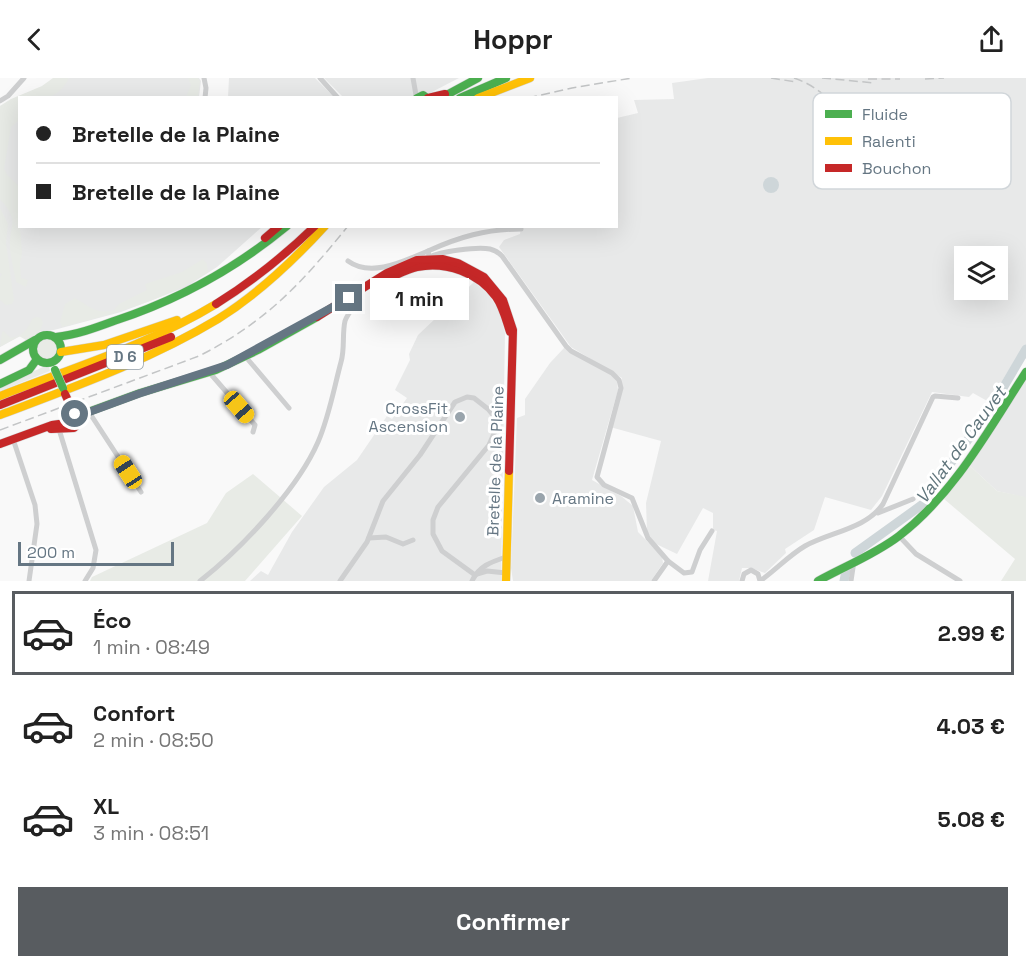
<!DOCTYPE html>
<html lang="fr">
<head>
<meta charset="utf-8">
<style>
  :root { --surface:#fff; --page:#f6f6f6; --text:#222; --muted:#767676; --line:#e0e0e0; --accent:#585c60 }
  body { margin:0; font-family:"Space Grotesk",sans-serif; background:var(--page); color:var(--text); height:100vh; display:flex; flex-direction:column; font-size:22px; white-space:nowrap }
  * { box-sizing:border-box; margin:0 }
  p { font-size:20px; color:var(--muted) }
  .icon { flex:none; width:33px; height:33px; fill:none; stroke:currentColor; stroke-width:2; stroke-linecap:round; stroke-linejoin:round }
  .map { position:relative; height:503px; overflow:hidden }
  .panel { display:flex; flex-direction:column; background:var(--surface); flex:1 }
  .panel>* { flex:none }
  .hud { position:absolute; left:18px; top:18px; width:600px; height:132px; border-radius:0px; box-shadow:0 6px 24px #0002; display:grid; align-content:center; height:132px; padding:0 18px; background:var(--surface) }
  .buttons { position:absolute; left:954px; top:168px; display:grid; gap:12px }
  .buttons a { display:grid; place-items:center; width:54px; height:54px; border-radius:0px; background:var(--surface); box-shadow:0 6px 24px #0002; font-size:30px }
  .scale { position:absolute; left:18px; bottom:15px; width:156px; box-sizing:border-box; padding-left:6px; border:3px solid #657683; border-top:0; font-size:16px; line-height:21px; white-space:nowrap; color:#657683; -webkit-text-stroke:4px #fff; paint-order:stroke }
  .end { position:absolute; width:27px; height:27px; margin:-14px; border:8px solid #657683; background:#fff; box-shadow:0 0 0 3px #fff }
  .from { border-radius:50% }
  .bubble { position:absolute; height:42px; border-radius:0px; background:var(--surface); box-shadow:0 6px 24px #0002; font-size:20px; font-weight:700; line-height:42px; text-align:center }
  .car { position:absolute; width:18px; height:36px; margin:-18px -9px; border-radius:8px; box-shadow:0 0 4px 2px #0007; background:linear-gradient(#f5c518 24%,#345 0 40%,#f5c518 0 76%,#345 0 86%,#f5c518 0) }
  .hud b { display:flex; align-items:center; gap:21px; height:57px; font-size:22px }
  .hud b+b { border-top:2px solid var(--line) }
  .hud i { width:15px; height:15px; background:var(--text) }
  ul { padding:10px 0 0; list-style:none }
  li { display:flex; align-items:center; gap:18px; height:84px; margin:0 12px 9px; padding:0 6px; border:3px solid transparent; border-radius:0px }
  li div { flex:1 }
  li b { display:block; font-size:22px }
  li em { font-style:normal; font-weight:700 }
  li.active { border-color:var(--accent) }
  li>.icon { width:54px; height:54px; stroke-width:1.5 }
  .action { display:flex; gap:12px; margin-top:auto; padding:12px 18px }
  .action a { flex:1; height:69px; border-radius:0px; background:var(--accent); color:#fff; font-size:24px; font-weight:700; line-height:69px; text-align:center }
  header { display:flex; justify-content:space-between; align-items:center; height:78px; padding:0 18px; background:var(--surface); font-size:27px; font-weight:700 }
  .map>svg:first-child { display:block }
  .built { fill:#e8e9e9; fill-rule:evenodd }
  .green { fill:#e8ebe6 }
  .water { fill:#ced6d9 }
  .lines { fill:none; stroke-linecap:round; stroke-linejoin:round }
  .river { stroke:#ced6d9; stroke-width:9 }
  .fast-casing { stroke:#d5d6d7; stroke-width:9 }
  .slow-casing { stroke:#d5d6d7; stroke-width:9 }
  .jam-casing { stroke:#d5d6d7; stroke-width:9 }
  .street { stroke:#cecfd0; stroke-width:5 }
  .fast { stroke:#4caf50; stroke-width:8 }
  .slow { stroke:#ffc107; stroke-width:8 }
  .jam { stroke:#c62828; stroke-width:8 }
  .rail { stroke:#c3c5c6; stroke-width:1.5; stroke-dasharray:9 4.5; stroke-linecap:butt }
  .fast-bridge-casing { stroke:#d5d6d7; stroke-width:9; stroke-linecap:butt }
  .jam-bridge-casing { stroke:#d5d6d7; stroke-width:9; stroke-linecap:butt }
  .fast-bridge { stroke:#4caf50; stroke-width:8 }
  .jam-bridge { stroke:#c62828; stroke-width:8 }
  .route { stroke:#657683; stroke-width:8 }
  .poi-dot { fill:#99a4ac; stroke:#fff; stroke-width:2 }
  .labels { text-anchor:middle; stroke-width:6; stroke-linejoin:round; paint-order:stroke }
  .shield { fill:#fff; stroke:#939fa8; stroke-width:1.5 }
  .shield-label { font-size:15px; font-weight:bold; fill:#657683 }
  .poi-label { font-size:16px; fill:#657683; stroke:#fff; text-anchor:end }
  .street-label { font-size:16px; fill:#657683; stroke:#fff }
  .water-label { font-size:18px; font-style:italic; fill:#60757c; stroke:#fff }
  .key { fill:#fff; stroke:#d1d6da; stroke-width:1.5 }
  .key-label { font-size:16px; fill:#657683 }
</style>
</head>
<body>
<header><svg class="icon" aria-label="back" viewBox="0 0 24 24"><path d="M15 5l-7 7 7 7"/></svg>Hoppr<svg class="icon" aria-label="share" viewBox="0 0 24 24"><path d="M12 15V3M7 8l5-5 5 5M5 13v7h14v-7"/></svg></header>
<div class="map">
<svg width="1026" height="503" viewBox="0 0 1026 503">
  <rect width="100%" height="100%" fill="#f9f9f9"/>
  <g class="built">
    <polygon points="69,0 199,0 201,3 199,19 25,20"/>
    <polygon points="229,0 315,0 334,19 228,19"/>
    <polygon points="324,0 459,0 430,15 426,17 420,15 411,20 343,19"/>
    <path d="M708 0H1026V281L1018 277 989 324 973 315 969 319 932 314 882 418 871 432 825 419 814 452 785 471 786 475 765 495 751 490H742L739 503H708L717 453 713 452V435L703 430 677 476 654 465 647 453 646 425 661 363 610 349 622 300 571 269 499 169 504 162 520 156 521 149 616 148 617 40 638 35 634 22 674 21 672 5ZM964 178H998V212H964Z"/>
    <polygon points="19,22 20,148 262,149 217,189 186,209 121,234 54,252 28,254 0,269 0,28"/>
    <polygon points="474,204 489,217 499,233 505,255 501,503 250,503 261,493 268,497 292,454 324,409 357,382 387,338 392,341 407,320 395,312 410,282 409,276 418,257"/>
    <polygon points="565,269 612,297 617,303 618,312 592,402 621,418 633,428 638,454 662,478 663,485 651,503 513,503 511,490 517,340 525,337 525,321 550,285"/>
    <polygon points="1026,302 1026,419 1023,419 997,413 968,386"/>
  </g>
  <g class="green">
    <path d="M53 0H69C57 23 43 20 20 20L19 42 11 49 4 91 8 98 19 108 20 148 22 175 20 186 21 200 28 202 26 209 16 204C14 193 11 181 10 170 9 144 21 145 0 121V28L11 21 42 8Z"/>
    <polygon points="188,0 198,0 200,3 198,19 186,19 191,7"/>
    <polygon points="0,130 8,146 6,165 14,222 12,226 6,227 0,222 0,199 2,196 0,195"/>
    <path d="M203 181 207 186 208 194C164 223 113 236 62 249L60 244 65 226 75 220C89 228 96 237 114 232L119 226 147 212 145 206 182 194Z"/>
    <path d="M36 239 41 240 43 245 39 255 26 262 19 258 0 269 2 254 4 253 10 260C22 259 28 251 32 241Z"/>
    <circle cx="47" cy="271" r="11"/>
    <polygon points="43,289 49,289 50,293 0,313 0,309"/>
    <polygon points="968,386 997,413 1026,419 1026,503 1001,503 1015,481 944,421"/>
    <polygon points="253,396 302,438 245,503 90,503 92,499 207,445 226,415"/>
  </g>
  <circle class="water" cx="771" cy="107" r="8"/>
  <g class="lines">
    <g class="river">
      <polyline points="855,475 923,426 933,409 990,332 1026,271"/>
      <polyline points="844,503 846,493"/>
    </g>
    <defs>
      <g id="fast">
        <polyline points="417,20 423,17 427,20"/>
        <polyline points="441,20 478,0"/>
        <polyline points="460,20 506,0"/>
        <circle cx="47" cy="271" r="14"/>
        <path d="M56 259C76 257 95 250 114 243 178 222 235 191 287 148"/>
        <polyline points="0,282 35,262"/>
        <polyline points="0,306 29,292 37,281"/>
        <polyline points="80,337 140,315 216,292 258,272 317,239"/>
        <path d="M818 503C845 488 874 477 899 458 954 416 989 351 1026 294"/>
      </g>
      <g id="slow">
        <polyline points="478,20 530,0"/>
        <polyline points="61,274 104,267 177,242"/>
        <path d="M0 318C72 290 150 266 216 226"/>
        <path d="M0 337C74 309 150 282 218 241 258 216 293 183 325 148"/>
        <polyline points="506,503 509,393"/>
      </g>
      <g id="jam">
        <polyline points="428,20 445,16"/>
        <polyline points="265,160 279,148"/>
        <path d="M387 201C397 197 407 191 417 189 446 183 479 195 496 219 503 229 506 242 510 254"/>
        <path d="M216 226C253 203 284 178 315 148"/>
        <polyline points="317,239 387,195 417,182 443,181 458,185 484,199 503,222 513,252 509,393"/>
        <polyline points="0,327 171,259"/>
        <polyline points="51,351 74,350 79,345 80,337"/>
        <polyline points="0,366 52,347 66,345 75,336"/>
      </g>
    </defs>
    <use href="#fast" class="fast-casing"/>
    <use href="#slow" class="slow-casing"/>
    <use href="#jam" class="jam-casing"/>
    <g class="street">
      <polyline points="204,0 206,10 205,20"/>
      <polyline points="320,0 338,20"/>
      <polyline points="413,0 416,17"/>
      <polyline points="0,23 8,18 24,0"/>
      <path d="M429 178 428 173C459 159 486 151 521 151"/>
      <path d="M429 179C440 174 477 168 490 171 494 172 499 175 502 178L566 268 571 273 612 295 619 302 621 310 597 399 604 407 632 420 648 460 668 483 684 495 692 494 700 472 712 453"/>
      <path d="M348 183C371 200 404 183 428 173"/>
      <polyline points="245,278 289,330"/>
      <polyline points="209,294 255,347 253,354"/>
      <polyline points="89,334 141,414"/>
      <polyline points="58,348 96,472 93,490 85,503"/>
      <polyline points="13,361 35,427 37,446 29,503"/>
      <polyline points="878,435 913,421"/>
      <polyline points="899,458 916,476 960,503"/>
      <polyline points="369,460 386,459 403,466 413,462"/>
      <polyline points="477,496 487,493 506,495"/>
      <path d="M200 503C241 471 297 412 318 364 329 339 334 310 341 284 345 271 342 256 345 243 349 231 361 225 363 212"/>
      <polyline points="340,503 367,464 383,423 420,377 455,324 467,319 474,320 488,331 493,337 496,351 489,367 438,429 433,442 433,456 442,473 475,497"/>
      <path d="M472 503C479 488 491 484 506 479"/>
      <polyline points="654,503 668,483"/>
      <path d="M742 503 744 496 751 492 758 496 760 503C776 492 788 478 805 468 830 454 866 451 883 426L933 319 935 318 958 320"/>
      <polyline points="851,503 854,483"/>
    </g>
    <use href="#fast" class="fast"/>
    <use href="#slow" class="slow"/>
    <use href="#jam" class="jam"/>
    <g class="rail">
      <polyline points="771,0 796,4"/>
      <path d="M794 0C839 15 860 63 884 100"/>
      <polyline points="822,0 875,5"/>
      <polyline points="868,1 900,1"/>
      <polyline points="925,1 944,0"/>
      <polyline points="528,20 572,10 632,0"/>
      <path d="M0 352 199 278C266 244 301 206 348 148"/>
    </g>
    <defs>
      <polyline id="fast-bridge" points="55,292 63,310"/>
      <polyline id="jam-bridge" points="65,316 73,333"/>
    </defs>
    <use href="#fast-bridge" class="fast-bridge-casing"/>
    <use href="#jam-bridge" class="jam-bridge-casing"/>
    <use href="#fast-bridge" class="fast-bridge"/>
    <use href="#jam-bridge" class="jam-bridge"/>
  </g>
  <g class="lines">
    <polyline class="route" points="75,336 81,337 138,316 227,287 349,220"/>
  </g>
  <g class="poi-dot">
    <circle cx="460" cy="339" r="6"/>
    <circle cx="540" cy="420" r="6"/>
  </g>
  <g class="labels">
    <rect class="shield" x="107" y="267" width="36" height="24" rx="4.5"/>
    <g class="shield-label">
      <text x="125" y="284">D 6</text>
    </g>
    <g class="poi-label">
      <text x="448" y="336">CrossFit<tspan x="448" dy="18">Ascension</tspan></text>
      <text x="552" y="426" text-anchor="start">Aramine</text>
    </g>
    <g class="street-label">
      <text transform="translate(495 383) rotate(-88)" y="6">Bretelle de la Plaine</text>
    </g>
    <g class="water-label">
      <text transform="translate(961 367) rotate(-54)" y="6">Vallat de Cauvet</text>
    </g>
  </g>
  <rect x="813" y="15" width="198" height="96" rx="9" class="key"/>
  <rect x="825" y="32" width="27" height="8" fill="#4caf50"/>
  <rect x="825" y="59" width="27" height="8" fill="#ffc107"/>
  <rect x="825" y="86" width="27" height="8" fill="#c62828"/>
  <g class="key-label">
    <text x="862" y="42">Fluide</text>
    <text x="862" y="69">Ralenti</text>
    <text x="862" y="96">Bouchon</text>
  </g>
</svg>
<div class="buttons">
<a><svg class="icon" aria-label="layers" viewBox="0 0 24 24"><path d="M12 4l9 5-9 5-9-5zM3 14l9 5 9-5"/></svg></a>
</div>
<div class="scale">200 m</div>
<i class="end from" style="left:75px;top:336px"></i>
<i class="end" style="left:349px;top:220px"></i>
<div class="bubble" style="left:370px;top:200px;width:99px">1 min</div>
<i class="car" style="left:239px;top:329px;rotate:139deg"></i>
<i class="car" style="left:128px;top:394px;rotate:327deg"></i>
<div class="hud">
<b><i class="from"></i>Bretelle de la Plaine</b>
<b><i></i>Bretelle de la Plaine</b>
</div>
</div>
<section class="panel">
<ul>
<li class="active"><svg class="icon" aria-label="car" viewBox="0 0 24 24"><path d="M5 17H2v-5l4-1 3-4h7l3 4 3 1v5h-3M9 17h6M6 11h13"/><circle cx="7" cy="17" r="2"/><circle cx="17" cy="17" r="2"/></svg><div><b>Éco</b><p>1 min · 08:49</p></div><em>2.99 €</em></li>
<li><svg class="icon" aria-label="car" viewBox="0 0 24 24"><path d="M5 17H2v-5l4-1 3-4h7l3 4 3 1v5h-3M9 17h6M6 11h13"/><circle cx="7" cy="17" r="2"/><circle cx="17" cy="17" r="2"/></svg><div><b>Confort</b><p>2 min · 08:50</p></div><em>4.03 €</em></li>
<li><svg class="icon" aria-label="car" viewBox="0 0 24 24"><path d="M5 17H2v-5l4-1 3-4h7l3 4 3 1v5h-3M9 17h6M6 11h13"/><circle cx="7" cy="17" r="2"/><circle cx="17" cy="17" r="2"/></svg><div><b>XL</b><p>3 min · 08:51</p></div><em>5.08 €</em></li>
</ul>
<div class="action"><a>Confirmer</a></div>
</section>
</body>
</html>
